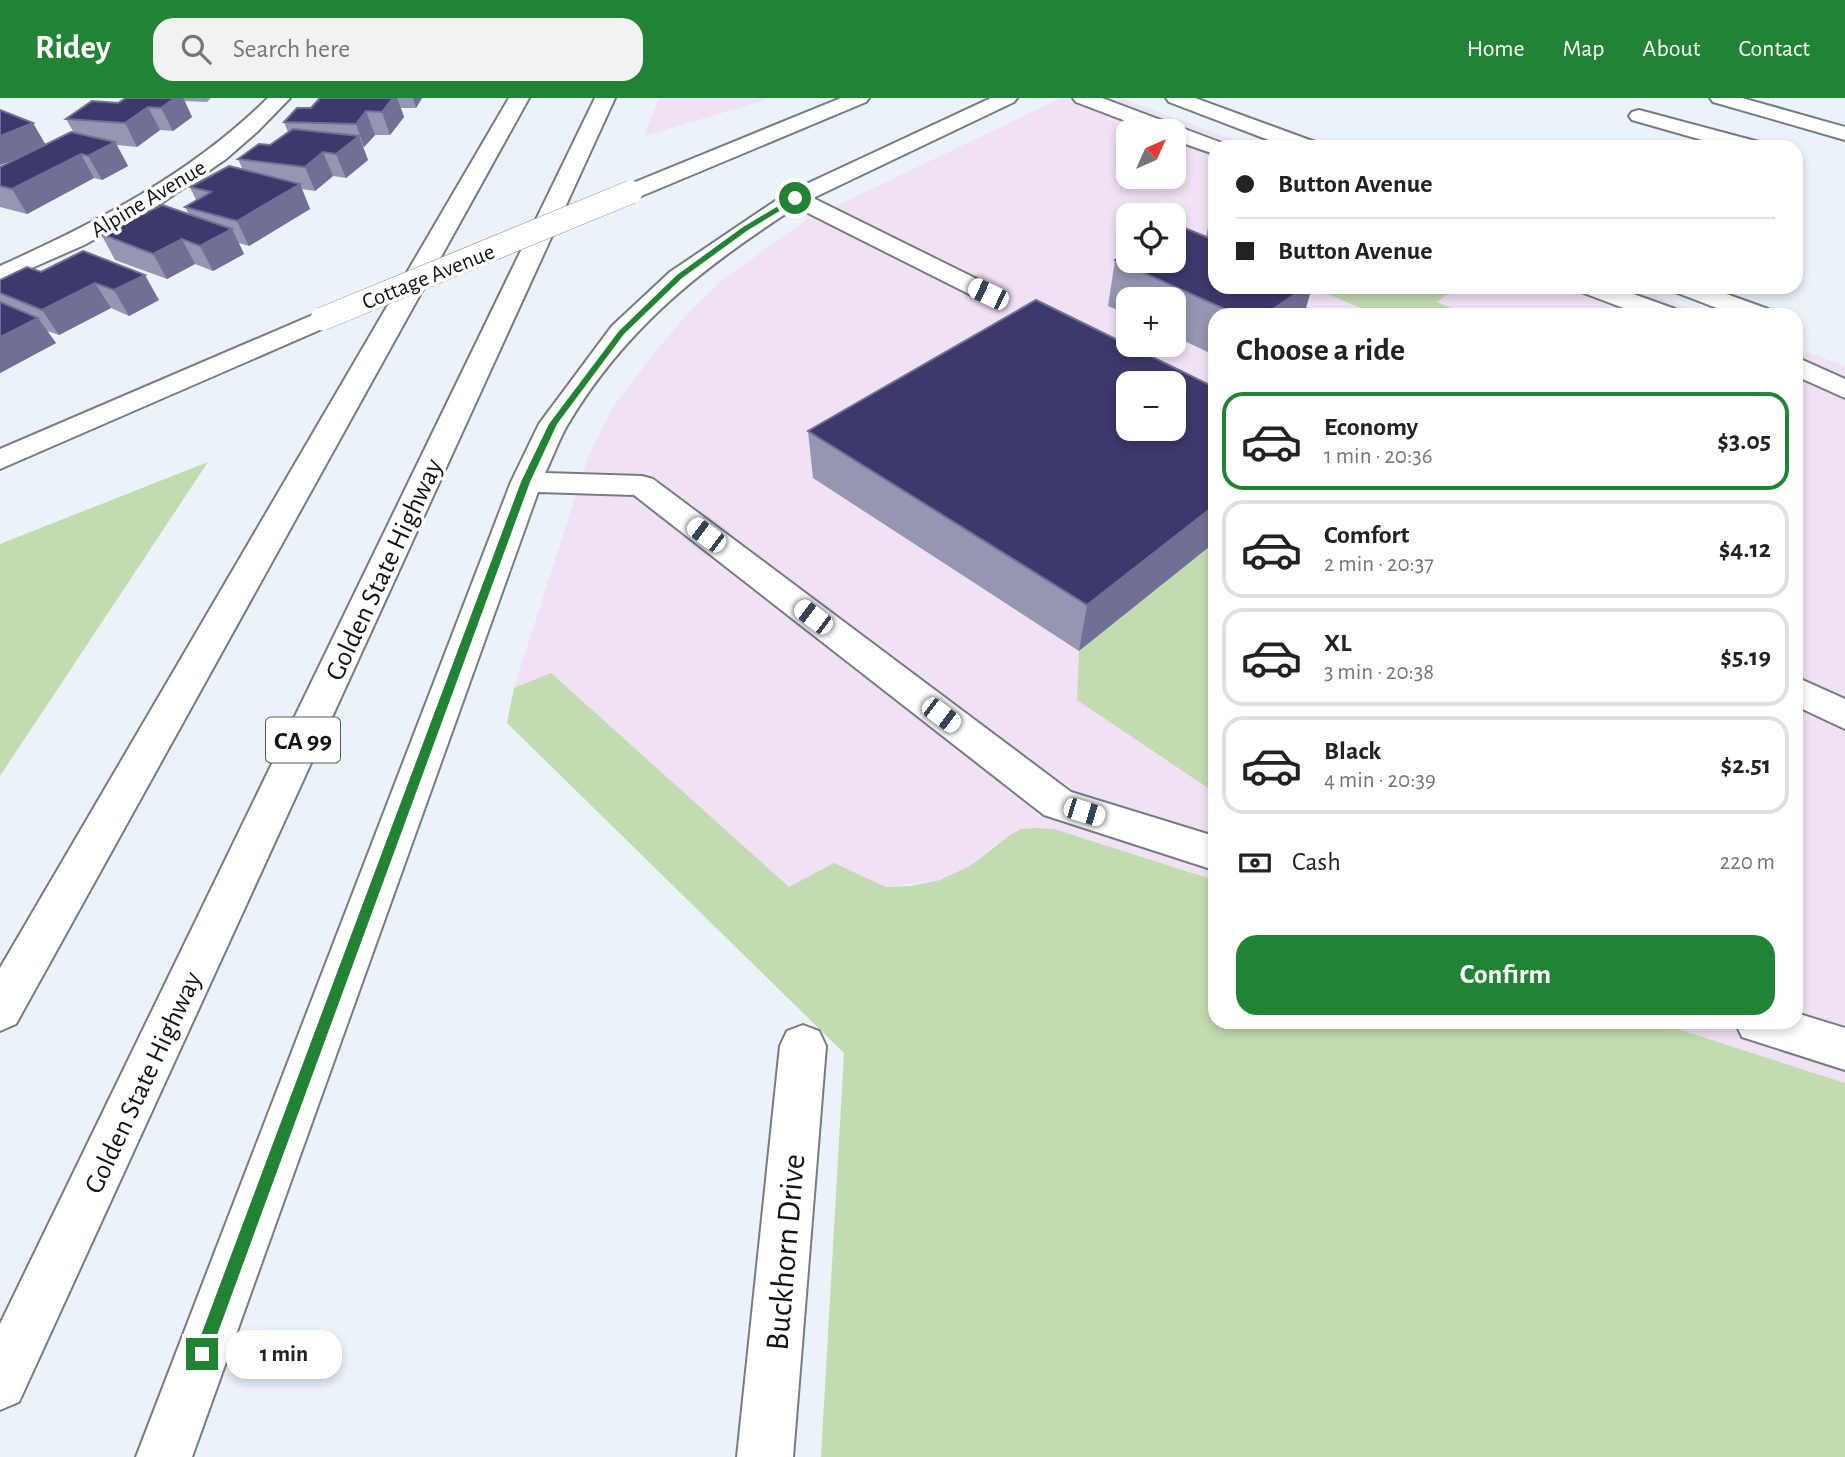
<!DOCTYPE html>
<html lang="en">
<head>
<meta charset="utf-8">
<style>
  :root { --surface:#fff; --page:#f2f2f2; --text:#222; --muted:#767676; --line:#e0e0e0; --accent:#238335 }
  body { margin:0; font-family:"Alegreya Sans",sans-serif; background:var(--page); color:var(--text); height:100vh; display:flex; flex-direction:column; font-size:26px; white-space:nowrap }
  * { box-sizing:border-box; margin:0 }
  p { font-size:23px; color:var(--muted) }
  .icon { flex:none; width:38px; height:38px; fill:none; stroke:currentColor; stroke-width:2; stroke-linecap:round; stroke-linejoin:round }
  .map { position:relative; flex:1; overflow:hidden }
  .drawer { position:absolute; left:1208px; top:210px; width:595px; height:721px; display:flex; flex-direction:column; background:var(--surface); border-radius:21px; box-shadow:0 4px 10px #0003 }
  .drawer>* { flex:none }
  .top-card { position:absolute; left:1208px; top:42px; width:595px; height:154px; border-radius:21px; box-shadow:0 4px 10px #0003; display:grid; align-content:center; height:154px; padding:0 28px; background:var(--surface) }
  .needle { width:46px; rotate:45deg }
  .tools { position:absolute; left:1116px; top:21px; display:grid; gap:14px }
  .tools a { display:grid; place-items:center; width:70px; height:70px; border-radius:14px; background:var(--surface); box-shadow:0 4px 10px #0003; font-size:35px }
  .end { position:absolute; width:32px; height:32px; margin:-16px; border:9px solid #238335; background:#fff; box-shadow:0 0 0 4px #fff }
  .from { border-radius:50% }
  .bubble { position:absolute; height:49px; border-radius:21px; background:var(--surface); box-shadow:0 4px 10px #0003; font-size:23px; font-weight:600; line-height:49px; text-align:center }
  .car { position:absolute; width:21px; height:42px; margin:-21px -10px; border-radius:9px; box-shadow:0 0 5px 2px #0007; background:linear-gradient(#fff 24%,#345 0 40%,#fff 0 76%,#345 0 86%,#fff 0) }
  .top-card b { display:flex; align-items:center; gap:24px; height:66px; font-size:26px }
  .top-card b+b { border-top:2px solid var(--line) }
  .top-card i { width:18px; height:18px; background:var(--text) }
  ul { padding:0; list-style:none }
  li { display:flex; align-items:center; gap:21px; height:98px; margin:0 14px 10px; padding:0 14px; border:4px solid var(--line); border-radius:21px }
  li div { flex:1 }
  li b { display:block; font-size:26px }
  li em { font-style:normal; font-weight:600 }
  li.on { border-color:var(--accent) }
  li>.icon { width:63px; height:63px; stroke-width:1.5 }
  h2 { padding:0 28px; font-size:32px; line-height:84px }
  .pay { display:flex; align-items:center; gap:18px; height:77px; padding:0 28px; font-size:26px }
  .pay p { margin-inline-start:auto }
  .cta { display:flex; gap:14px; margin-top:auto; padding:14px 28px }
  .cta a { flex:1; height:80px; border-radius:21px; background:var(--accent); color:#fff; font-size:28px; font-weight:600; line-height:80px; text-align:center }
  header { display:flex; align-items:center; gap:42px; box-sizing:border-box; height:98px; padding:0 35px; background:var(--accent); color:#fff }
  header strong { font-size:33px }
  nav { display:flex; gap:38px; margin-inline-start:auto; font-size:24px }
  .search { width:490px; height:63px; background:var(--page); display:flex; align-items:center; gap:18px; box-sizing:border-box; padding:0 24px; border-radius:21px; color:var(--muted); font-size:26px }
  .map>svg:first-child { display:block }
  .commercial { fill:#f0e1f4; fill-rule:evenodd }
  .green { fill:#c3dbb1 }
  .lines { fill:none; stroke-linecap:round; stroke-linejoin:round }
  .minor-casing { stroke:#767c82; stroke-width:4 }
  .highway-casing { stroke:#767c82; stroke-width:4 }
  .minor { fill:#fff; fill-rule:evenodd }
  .highway { fill:#fff; fill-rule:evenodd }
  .minor-bridge-casing { stroke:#767c82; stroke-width:24; stroke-linecap:butt }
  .minor-bridge { stroke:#fff; stroke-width:23 }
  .wall { fill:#9496b2 }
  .shaded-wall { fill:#707096 }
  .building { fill:#3c396c; stroke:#707096; stroke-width:2; fill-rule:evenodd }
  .route { fill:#238335 }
  .labels { text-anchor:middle; stroke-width:7; stroke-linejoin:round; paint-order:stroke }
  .far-street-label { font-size:23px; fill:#121416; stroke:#fff }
  .shield { fill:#fff; stroke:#595a5c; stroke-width:2 }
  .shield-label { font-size:26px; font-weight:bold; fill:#121416 }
  .street-label { font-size:28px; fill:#121416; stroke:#fff }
  .near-street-label { font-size:33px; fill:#121416; stroke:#fff }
</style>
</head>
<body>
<header>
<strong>Ridey</strong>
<div class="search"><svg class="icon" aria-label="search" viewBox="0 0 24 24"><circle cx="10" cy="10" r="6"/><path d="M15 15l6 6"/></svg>Search here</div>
<nav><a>Home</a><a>Map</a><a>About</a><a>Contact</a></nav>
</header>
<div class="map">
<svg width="1845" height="1359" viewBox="0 0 1845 1359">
  <rect width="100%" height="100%" fill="#ebf2f8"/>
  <g class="commercial">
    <polygon points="659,0 772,0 644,38"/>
    <path d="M1061 0H1121L1253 49H1214V189H1631L1707 217H1214V782L1054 731 997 745 970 768 940 782 886 789 834 766 789 790 551 575 514 590 588 359 613 309 652 258 687 216 722 182 805 123ZM1129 33H1174V79H1129ZM1129 117H1174V163H1129ZM1129 201H1174V247H1129ZM1129 285H1174V331H1129Z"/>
    <polygon points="1796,250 1845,268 1845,985 1656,924 1796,924"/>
  </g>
  <g class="green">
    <polygon points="1326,189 1456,189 1437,204 1469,217 1367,217 1371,214 1320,193"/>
    <polygon points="208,364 0,678 0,446"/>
    <polygon points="1214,445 1214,694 1077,602 1079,553"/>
    <polygon points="551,575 789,789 834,765 886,789 910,788 940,782 970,768 1010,737 1021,731 1034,730 1054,731 1214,782 1214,924 1656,924 1845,985 1845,1359 821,1359 844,955 507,625 514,590"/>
  </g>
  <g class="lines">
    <defs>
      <g id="minor">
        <path d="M268 0H290L257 34 226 61 157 108 84 147 0 184V168C98 124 191 76 268 0Z"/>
        <polygon points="841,0 869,0 866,4 639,99 623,99 620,94 623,89"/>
        <path d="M991 0H1017L1014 4 813 100 997 191 1001 196 997 201 988 204 979 201 796 109C702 170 626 229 568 326 559 341 553 359 545 375L642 378 653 381 1071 694 1214 738V772L1044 717 634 397 538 394 192 1359H136L511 384 539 326 612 228 670 174 787 95Z"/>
        <polygon points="1073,0 1102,0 1222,45 1224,49 1214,49 1214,56 1174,42 1174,33 1152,33 1076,4"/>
        <polygon points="1166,0 1195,0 1315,44 1318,49 1287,49 1169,4"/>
        <polygon points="1710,0 1742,0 1845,29 1845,42 1713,4"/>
        <polygon points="1639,12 1759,44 1762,49 1727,49 1632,22 1629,18 1632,14"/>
        <polygon points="1577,189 1614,189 1675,211 1679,217 1642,217 1581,194"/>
        <polygon points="1671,189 1707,189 1768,211 1772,217 1735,217 1675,194"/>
        <polygon points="322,213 331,215 335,221 331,227 0,371 0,351"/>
        <polygon points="1796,259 1845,281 1845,300 1796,278"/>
        <polygon points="1796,579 1845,601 1845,631 1796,608"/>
        <polygon points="1796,915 1845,930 1845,972 1742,939 1735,924 1796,924"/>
        <polygon points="803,927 819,933 826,948 793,1359 737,1359 780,948 787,933"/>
      </g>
      <g id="highway">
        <polygon points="509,0 529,0 16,926 0,933 0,870"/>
        <polygon points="595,0 615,0 19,1304 0,1312 0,1226"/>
      </g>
    </defs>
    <use href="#minor" class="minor-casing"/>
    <use href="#highway" class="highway-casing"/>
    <use href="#minor" class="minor"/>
    <use href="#highway" class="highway"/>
    <defs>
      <polyline id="minor-bridge" points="322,221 631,94"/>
    </defs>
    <use href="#minor-bridge" class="minor-bridge-casing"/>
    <use href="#minor-bridge" class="minor-bridge"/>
  </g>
  <g class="wall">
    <polygon points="126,0 211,0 207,4 185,3 192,19 173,33 160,32 137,49 117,47 128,68 102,82 94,80 27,116 0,109 0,69 14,62 0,67 0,12 45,47 74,35 66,21 118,5"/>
    <polygon points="320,0 422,0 416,10 401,10 404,19 390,37 375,37 364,49 363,49 368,62 346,80 333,78 315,93 302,91 310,111 249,148 239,145 244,156 213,173 195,166 167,181 115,162 101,136 189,116 185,109 196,102 190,89 243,72 238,61 270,47 288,34 284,24 311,10"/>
    <polygon points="1214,117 1214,189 1319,189 1314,192 1311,191 1304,217 1214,217 1214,257 1174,238 1174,201 1129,201 1129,217 1108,208 1115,162 1206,139 1210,119"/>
    <polygon points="83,153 159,202 129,218 111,210 59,237 47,233 56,245 0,275 0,182 41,174"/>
    <polygon points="1214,289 1079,553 813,380 808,333"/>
  </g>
  <g class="shaded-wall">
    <polygon points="175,0 183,0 192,19 173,33 161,10"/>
    <polygon points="393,0 397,0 404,19 390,37 382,14"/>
    <polygon points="413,0 422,0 416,10"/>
    <polygon points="148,9 160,32 137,49 125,25"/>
    <polygon points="366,13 375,37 364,49 356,26"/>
    <polygon points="33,25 47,49 0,67 0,38"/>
    <polygon points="359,38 368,62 346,80 336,56"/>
    <polygon points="115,44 128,68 102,82 88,58"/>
    <polygon points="323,54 333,78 315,93 305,69"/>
    <polygon points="81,56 94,80 27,116 12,91"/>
    <polygon points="300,86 310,111 249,148 237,123"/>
    <polygon points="232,131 244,156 213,173 200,148"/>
    <polygon points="182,141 195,166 167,181 153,156"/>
    <polygon points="145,177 159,202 129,218 114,192"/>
    <polygon points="95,185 111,210 59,237 42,212"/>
    <polygon points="1306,189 1312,189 1304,217 1264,217"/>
    <polygon points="38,220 56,245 0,275 0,239"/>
    <polygon points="1214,408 1214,445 1079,553 1087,507"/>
  </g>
  <g class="building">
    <polygon points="126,0 175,0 161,10 148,9 125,25 66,21 92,3 118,5"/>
    <polygon points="320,0 393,0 382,14 366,13 356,26 284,24 297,10 311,10"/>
    <polygon points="0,12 33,25 0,38"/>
    <polygon points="293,31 359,38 336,56 323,54 305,69 238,61 259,46 270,47"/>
    <polygon points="71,34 115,44 88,58 81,56 12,91 0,88 0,69"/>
    <polygon points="229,68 300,86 237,123 185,109 211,94 190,89"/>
    <polygon points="162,107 232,131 200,148 182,141 153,156 101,136"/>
    <polygon points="1177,127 1214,142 1214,189 1306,189 1264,217 1238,217 1115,162 1129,154 1129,163 1174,163 1174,128"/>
    <polygon points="83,153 145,177 114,192 95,185 42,212 0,195 0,182 27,169 41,174"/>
    <path d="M1036 202 1214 289V408L1087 507 808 333ZM1129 285H1174V331H1129Z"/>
    <polygon points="0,204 38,220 0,239"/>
  </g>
  <polygon class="route" points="795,98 798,102 748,132 682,180 624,236 557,326 530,384 210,1256 208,1262 202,1264 197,1262 194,1256 521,384 549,326 619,233 677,177 743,129"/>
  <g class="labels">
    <g class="far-street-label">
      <text transform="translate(148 100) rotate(-31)" y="8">Alpine Avenue</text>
      <text transform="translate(428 178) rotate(-22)" y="8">Cottage Avenue</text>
    </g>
    <rect class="shield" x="266" y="619.5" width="74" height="45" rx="5"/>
    <g class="shield-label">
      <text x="303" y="651">CA 99</text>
    </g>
    <g class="street-label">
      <text transform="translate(383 471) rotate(-65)" y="10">Golden State Highway</text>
      <text transform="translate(142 984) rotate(-65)" y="10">Golden State Highway</text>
    </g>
    <g class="near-street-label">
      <text transform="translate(784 1154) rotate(-85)" y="12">Buckhorn Drive</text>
    </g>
  </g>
</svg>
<div class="tools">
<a><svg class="needle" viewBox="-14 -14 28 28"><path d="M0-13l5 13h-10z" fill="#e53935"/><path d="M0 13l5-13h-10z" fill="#767676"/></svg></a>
<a><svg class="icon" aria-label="locate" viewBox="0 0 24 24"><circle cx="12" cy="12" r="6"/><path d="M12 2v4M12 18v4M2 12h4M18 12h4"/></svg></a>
<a>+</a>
<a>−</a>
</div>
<i class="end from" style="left:795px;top:100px"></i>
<i class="end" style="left:202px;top:1256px"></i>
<div class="bubble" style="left:226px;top:1232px;width:116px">1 min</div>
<i class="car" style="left:988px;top:196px;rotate:296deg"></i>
<i class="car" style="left:706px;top:437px;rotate:307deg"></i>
<i class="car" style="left:813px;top:519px;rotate:307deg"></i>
<i class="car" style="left:941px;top:617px;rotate:127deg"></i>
<i class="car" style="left:1084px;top:714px;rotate:107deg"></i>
<div class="top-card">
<b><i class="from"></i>Button Avenue</b>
<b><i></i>Button Avenue</b>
</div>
<section class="drawer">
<h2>Choose a ride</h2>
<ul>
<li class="on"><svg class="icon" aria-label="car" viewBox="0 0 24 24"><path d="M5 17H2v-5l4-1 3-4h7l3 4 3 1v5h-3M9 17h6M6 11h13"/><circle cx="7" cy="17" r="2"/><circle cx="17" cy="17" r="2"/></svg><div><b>Economy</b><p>1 min · 20:36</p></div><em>$3.05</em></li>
<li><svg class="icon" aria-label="car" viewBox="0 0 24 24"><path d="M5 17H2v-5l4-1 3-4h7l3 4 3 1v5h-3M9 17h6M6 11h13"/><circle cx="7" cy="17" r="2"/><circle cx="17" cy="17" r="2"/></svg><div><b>Comfort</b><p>2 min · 20:37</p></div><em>$4.12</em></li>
<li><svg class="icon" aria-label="car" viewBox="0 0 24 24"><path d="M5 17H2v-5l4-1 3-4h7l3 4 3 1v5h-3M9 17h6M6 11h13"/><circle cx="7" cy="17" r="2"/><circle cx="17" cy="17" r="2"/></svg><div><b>XL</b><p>3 min · 20:38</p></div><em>$5.19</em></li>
<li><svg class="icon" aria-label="car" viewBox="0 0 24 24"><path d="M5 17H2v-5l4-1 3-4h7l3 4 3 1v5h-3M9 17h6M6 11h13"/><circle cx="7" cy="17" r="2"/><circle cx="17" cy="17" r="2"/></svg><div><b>Black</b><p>4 min · 20:39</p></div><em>$2.51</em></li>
</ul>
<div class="pay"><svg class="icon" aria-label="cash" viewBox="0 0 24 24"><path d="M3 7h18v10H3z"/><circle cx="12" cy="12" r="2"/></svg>Cash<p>220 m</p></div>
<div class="cta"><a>Confirm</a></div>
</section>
</div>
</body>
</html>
